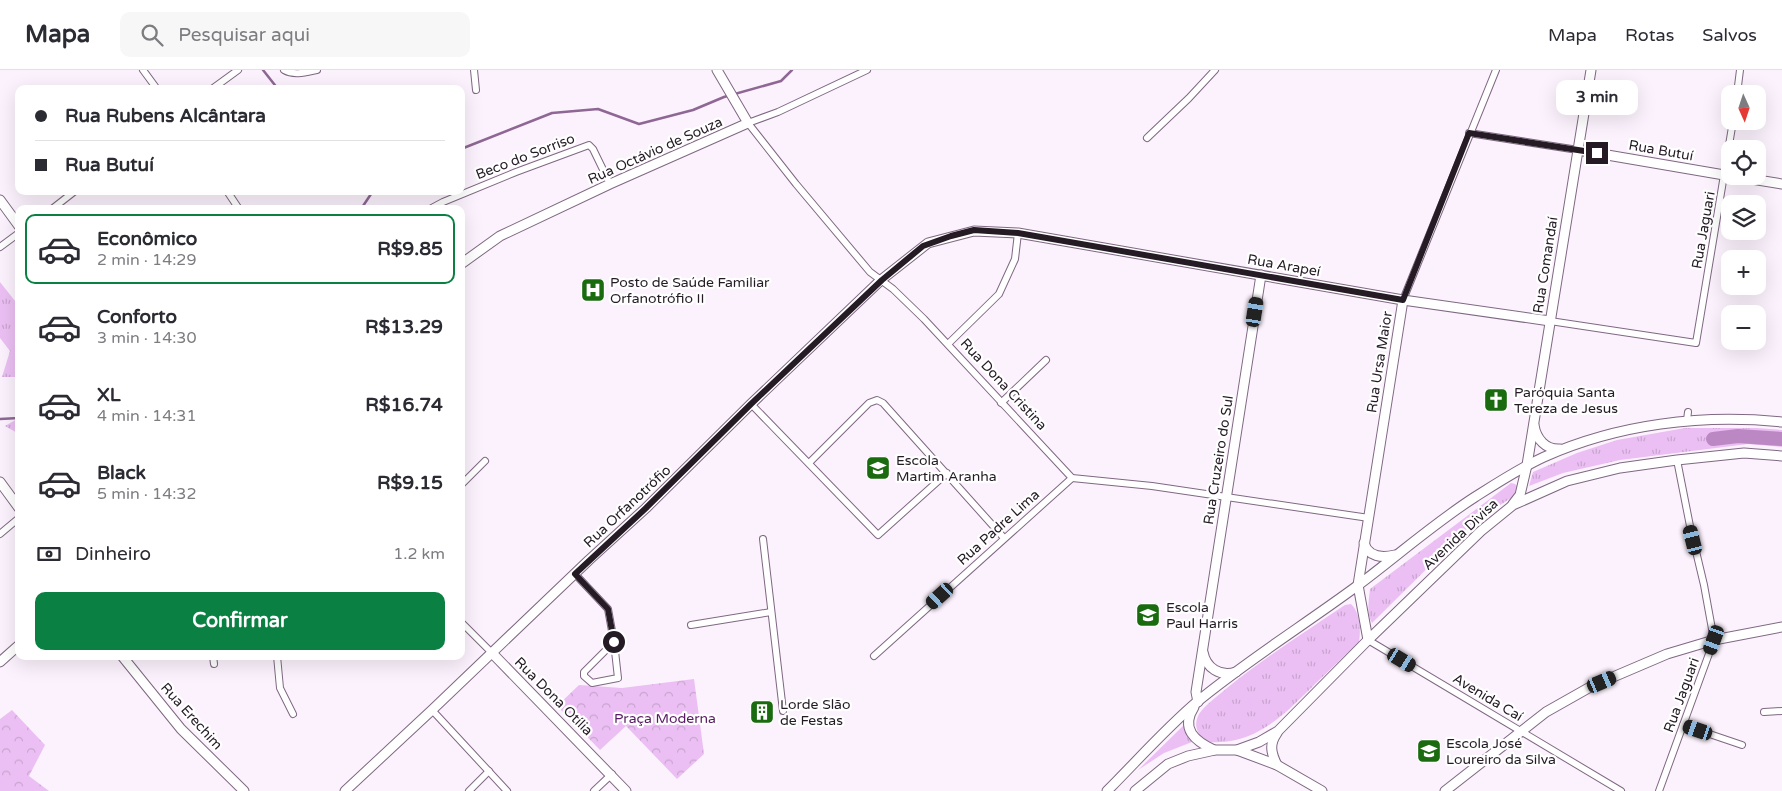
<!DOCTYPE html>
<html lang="pt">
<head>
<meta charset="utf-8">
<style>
  :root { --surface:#fff; --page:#f7f7f7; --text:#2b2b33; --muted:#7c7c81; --line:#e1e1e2; --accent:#0b8043 }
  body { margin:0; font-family:"Varela Round",sans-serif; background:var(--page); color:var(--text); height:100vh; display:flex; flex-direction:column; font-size:19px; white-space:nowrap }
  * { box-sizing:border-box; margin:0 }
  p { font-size:16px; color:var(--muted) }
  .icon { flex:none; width:28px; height:28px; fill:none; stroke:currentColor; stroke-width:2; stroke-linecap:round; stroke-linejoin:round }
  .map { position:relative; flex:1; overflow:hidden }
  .sheet { position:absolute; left:15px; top:135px; width:450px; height:455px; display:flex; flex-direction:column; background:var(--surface); border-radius:10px; box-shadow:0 5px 20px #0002 }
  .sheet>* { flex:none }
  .hud { position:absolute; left:15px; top:15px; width:450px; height:110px; border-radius:10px; box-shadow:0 5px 20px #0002; display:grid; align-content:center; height:110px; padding:0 20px; background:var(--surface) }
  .needle { width:32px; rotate:177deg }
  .tools { position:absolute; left:1721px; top:15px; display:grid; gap:10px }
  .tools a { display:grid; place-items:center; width:45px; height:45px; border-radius:10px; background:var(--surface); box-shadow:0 5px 20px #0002; font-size:25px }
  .end { position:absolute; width:22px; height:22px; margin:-11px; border:6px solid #241b25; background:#fff; box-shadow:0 0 0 2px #fff }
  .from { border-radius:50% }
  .bubble { position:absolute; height:35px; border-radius:10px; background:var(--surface); box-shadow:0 5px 20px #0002; font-size:16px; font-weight:700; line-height:35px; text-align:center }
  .car { position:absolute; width:15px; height:30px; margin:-15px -8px; border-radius:6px; box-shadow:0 0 4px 1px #0007; background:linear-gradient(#222 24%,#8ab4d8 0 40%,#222 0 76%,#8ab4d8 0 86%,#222 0) }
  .hud b { display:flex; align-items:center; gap:18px; height:48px; font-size:19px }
  .hud b+b { border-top:1px solid var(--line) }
  .hud i { width:12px; height:12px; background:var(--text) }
  ul { padding:9px 0 0; list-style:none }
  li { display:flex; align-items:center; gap:15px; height:70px; margin:0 10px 8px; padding:0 10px; border:2px solid transparent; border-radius:10px }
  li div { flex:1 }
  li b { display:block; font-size:19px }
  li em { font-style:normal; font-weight:700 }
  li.active { border-color:var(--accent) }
  li>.icon { width:45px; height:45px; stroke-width:1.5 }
  .pay { display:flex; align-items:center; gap:12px; height:55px; padding:0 20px; font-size:19px }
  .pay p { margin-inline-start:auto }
  .primary-button { display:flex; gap:10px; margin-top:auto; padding:10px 20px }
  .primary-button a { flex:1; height:58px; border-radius:10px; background:var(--accent); color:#fff; font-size:20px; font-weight:700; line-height:58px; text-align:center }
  header { display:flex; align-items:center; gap:30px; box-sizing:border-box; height:70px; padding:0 25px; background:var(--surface); border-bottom:1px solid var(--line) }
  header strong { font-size:24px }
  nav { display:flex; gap:28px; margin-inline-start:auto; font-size:18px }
  .search { width:350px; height:45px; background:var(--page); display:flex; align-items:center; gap:12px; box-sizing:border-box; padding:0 18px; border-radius:10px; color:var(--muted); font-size:19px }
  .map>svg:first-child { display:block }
  .grass { fill:url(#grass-tufts) }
  .park { fill:url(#park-crowns) }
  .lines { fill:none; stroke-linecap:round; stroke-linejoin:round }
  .stream { stroke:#8e6794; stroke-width:2.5 }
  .river { stroke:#bb88c4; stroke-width:14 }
  .street-casing { stroke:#7f6882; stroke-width:8 }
  .secondary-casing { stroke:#7f6882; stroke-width:11 }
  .street { stroke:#fff; stroke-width:6 }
  .secondary { stroke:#fff; stroke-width:9 }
  .route { stroke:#241b25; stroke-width:6 }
  .labels { text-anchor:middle; stroke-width:4.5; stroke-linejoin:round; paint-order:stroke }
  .street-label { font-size:14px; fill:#241b25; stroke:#fff }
  .poi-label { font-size:14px; fill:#241b25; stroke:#fff; text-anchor:start }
  .park-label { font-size:14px; fill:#581a62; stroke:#fff }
</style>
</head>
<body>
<header>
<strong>Mapa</strong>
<div class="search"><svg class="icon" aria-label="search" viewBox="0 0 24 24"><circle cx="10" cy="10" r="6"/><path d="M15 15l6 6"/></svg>Pesquisar aqui</div>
<nav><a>Mapa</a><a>Rotas</a><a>Salvos</a></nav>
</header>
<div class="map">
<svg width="1782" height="721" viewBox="0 0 1782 721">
  <defs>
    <pattern id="grass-tufts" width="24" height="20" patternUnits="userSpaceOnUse" patternTransform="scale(1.25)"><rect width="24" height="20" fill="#ebbff3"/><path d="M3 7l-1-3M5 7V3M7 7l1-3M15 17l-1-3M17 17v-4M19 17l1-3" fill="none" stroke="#c9a4d0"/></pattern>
    <pattern id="park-crowns" width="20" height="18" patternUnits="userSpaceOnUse" patternTransform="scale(1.25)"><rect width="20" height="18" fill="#ebbff3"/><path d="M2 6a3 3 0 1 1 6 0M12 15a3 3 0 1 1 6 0" fill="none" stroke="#c9a4d0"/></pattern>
  </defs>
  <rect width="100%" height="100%" fill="#fcf2fd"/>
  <g class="grass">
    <polygon points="0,212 19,236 19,307 2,307 10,281 0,268"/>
    <polygon points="19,348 19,364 5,356"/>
    <polygon points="1685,358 1757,358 1782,360 1782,365 1740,362 1710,366 1712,373 1737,369 1782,373 1782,377 1748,374 1620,390 1563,403 1529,416 1533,402 1577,383 1617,370"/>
    <path d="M1511 413 1515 414 1517 416 1515 423 1511 428 1474 452 1372 553C1366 544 1369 529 1370 519Z"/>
    <path d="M1351 534C1360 542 1361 560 1359 572 1344 586 1330 600 1315 614 1288 641 1261 670 1220 672 1210 673 1203 672 1198 662 1195 656 1196 650 1199 644 1206 634 1218 626 1227 618 1264 588 1305 562 1345 535Z"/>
    <polygon points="1184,655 1187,666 1192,672 1164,683 1138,700"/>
  </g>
  <g class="park">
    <polygon points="694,609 704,684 677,709 626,656 600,680 557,636 579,615 622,618"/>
    <polygon points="12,640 45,675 29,706 49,721 0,721 0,649"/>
  </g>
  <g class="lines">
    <g class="stream">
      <polyline points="263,0 278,19"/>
      <polyline points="461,79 552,43 598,39 639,54 693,40 724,27 781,11 792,0"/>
      <polyline points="361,139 373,121"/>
      <polyline points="0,349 19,348"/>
    </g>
    <polyline class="river" points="1713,369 1738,366 1782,369"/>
    <defs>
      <g id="street">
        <polyline points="143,0 157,19"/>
        <path d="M284 0C294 6 307 2 317 0"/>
        <polyline points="474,0 476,20"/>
        <polyline points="867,0 778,42 748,53 796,114 870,202 893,219 924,249 1072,408 1152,416 1369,448"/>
        <polyline points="212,19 238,0"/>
        <polyline points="1737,24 1740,0"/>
        <polyline points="1469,63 1578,80"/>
        <polyline points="1147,68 1189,28 1215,0"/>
        <polyline points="227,121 239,139"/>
        <polyline points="52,139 75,121"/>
        <polyline points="430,139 443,132 516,102 589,75 593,79 610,114"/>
        <polyline points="0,177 19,163"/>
        <polyline points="1403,230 1496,0"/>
        <polyline points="1550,251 1696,273 1733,51"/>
        <polyline points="948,274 999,224 1015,189 1018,163"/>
        <polyline points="1001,333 1046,290"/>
        <polyline points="751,334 878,465 947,403"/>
        <polyline points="1687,350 1688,342"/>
        <polyline points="809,393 869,333 877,330 883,333 1004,468"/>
        <polyline points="461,415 485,391"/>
        <polyline points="0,464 19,448"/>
        <polyline points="763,469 783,641"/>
        <polyline points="575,504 608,539 614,572 618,608 592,613 584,606 584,602 614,572"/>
        <polyline points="461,552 492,583"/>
        <polyline points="691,555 771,542"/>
        <polyline points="1368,570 1621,721"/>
        <polyline points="213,586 214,594"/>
        <polyline points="277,586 280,618 293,644"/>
        <polyline points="874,586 1072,408"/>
        <polyline points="432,640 507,721"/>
        <polyline points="1764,642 1782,641"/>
        <polyline points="1683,655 1742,675"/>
        <polyline points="469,721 489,701"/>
        <polyline points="594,721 612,704"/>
        <polyline points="1659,721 1714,570 1704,515 1690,456 1677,390"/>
      </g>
      <g id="secondary">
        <polyline points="1578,80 1730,106"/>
        <polyline points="1733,106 1782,114"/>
        <polyline points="0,130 19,156"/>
        <polyline points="461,194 500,166 610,114 748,53 717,0"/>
        <path d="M1534 355C1536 369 1546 380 1560 379"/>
        <polyline points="0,412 19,438"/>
        <polyline points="1513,434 1520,425 1527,395 1591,0"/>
        <path d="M1364 473C1368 487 1382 488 1395 485"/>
        <polyline points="1368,570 1358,515 1403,230"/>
        <path d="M1203 582C1206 598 1220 607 1236 602"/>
        <polyline points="492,583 626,721"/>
        <polyline points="122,586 181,659 244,721"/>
        <polyline points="0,592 19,575"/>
        <polyline points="1198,632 1196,622 1261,205"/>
        <path d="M1194 637C1180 659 1195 671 1214 680"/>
        <path d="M1277 663C1269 674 1271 683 1277 695"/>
        <polyline points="1237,680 1277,695 1322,721"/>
        <polyline points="345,721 432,640 589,490 646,438 751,334 881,210 928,173 974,161 1018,163 1403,230 1550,251"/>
        <path d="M1107 721C1137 691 1166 658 1198 631 1248 590 1304 555 1357 516 1396 487 1433 454 1475 427 1497 413 1520 398 1544 387 1618 354 1701 344 1782 352"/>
        <polyline points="1135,721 1168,694 1188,686 1215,680 1237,680 1259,672 1278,661 1368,570 1481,461 1513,435 1567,411 1620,398 1677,390 1744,383 1782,386"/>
        <polyline points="1445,721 1546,642 1592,616 1667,584 1714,570 1782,557"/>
      </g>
    </defs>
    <use href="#street" class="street-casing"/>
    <use href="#secondary" class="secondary-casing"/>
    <use href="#street" class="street"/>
    <use href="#secondary" class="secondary"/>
  </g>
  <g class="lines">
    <polyline class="route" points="614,572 608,539 575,504 646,438 751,334 882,210 923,176 951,166 974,160 1018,163 1403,230 1469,63 1597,83"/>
  </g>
  <defs>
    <symbol id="hospital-square" viewBox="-11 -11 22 22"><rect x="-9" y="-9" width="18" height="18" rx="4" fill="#1a6b0f" stroke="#fff"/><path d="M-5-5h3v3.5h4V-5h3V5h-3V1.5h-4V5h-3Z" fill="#fff"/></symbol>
    <symbol id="church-square" viewBox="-11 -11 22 22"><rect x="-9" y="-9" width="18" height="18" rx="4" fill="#1a6b0f" stroke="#fff"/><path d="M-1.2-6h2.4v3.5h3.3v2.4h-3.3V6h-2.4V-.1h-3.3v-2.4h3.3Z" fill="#fff"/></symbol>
    <symbol id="school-square" viewBox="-11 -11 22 22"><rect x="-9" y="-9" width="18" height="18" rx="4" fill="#1a6b0f" stroke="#fff"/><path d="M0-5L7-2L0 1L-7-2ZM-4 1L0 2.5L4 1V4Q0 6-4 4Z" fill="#fff"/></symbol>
    <symbol id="building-square" viewBox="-11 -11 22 22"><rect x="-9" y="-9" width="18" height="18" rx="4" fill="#1a6b0f" stroke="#fff"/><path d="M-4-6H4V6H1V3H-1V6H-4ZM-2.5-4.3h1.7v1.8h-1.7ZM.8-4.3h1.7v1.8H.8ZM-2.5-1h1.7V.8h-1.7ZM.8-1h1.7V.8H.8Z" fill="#fff"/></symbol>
  </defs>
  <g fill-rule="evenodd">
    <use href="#hospital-square" x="579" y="206" width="28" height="28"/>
    <use href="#church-square" x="1482" y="316" width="28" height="28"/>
    <use href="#school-square" x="864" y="384" width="28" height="28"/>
    <use href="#school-square" x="1134" y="531" width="28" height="28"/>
    <use href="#building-square" x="748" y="628" width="28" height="28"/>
    <use href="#school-square" x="1415" y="667" width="28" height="28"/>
  </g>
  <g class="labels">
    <g class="street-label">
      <text transform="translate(655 80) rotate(-24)" y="5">Rua Octávio de Souza</text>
      <text transform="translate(1661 80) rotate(10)" y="5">Rua Butuí</text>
      <text transform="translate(525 86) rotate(-21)" y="5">Beco do Sorriso</text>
      <text transform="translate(1703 160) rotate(-80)" y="5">Rua Jaguari</text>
      <text transform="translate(1284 195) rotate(10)" y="5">Rua Arapeí</text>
      <text transform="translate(1545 195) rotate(-81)" y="5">Rua Comandaí</text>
      <text transform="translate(1379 292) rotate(-81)" y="5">Rua Ursa Maior</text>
      <text transform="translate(1004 314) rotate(47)" y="5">Rua Dona Cristina</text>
      <text transform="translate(1218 390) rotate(-81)" y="5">Rua Cruzeiro do Sul</text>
      <text transform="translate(627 436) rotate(-43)" y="5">Rua Orfanotrófio</text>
      <text transform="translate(998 457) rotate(-42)" y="5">Rua Padre Lima</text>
      <text transform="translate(1460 464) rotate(-43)" y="5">Avenida Divisa</text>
      <text transform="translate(1681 625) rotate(-70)" y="5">Rua Jaguari</text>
      <text transform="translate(554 626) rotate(45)" y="5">Rua Dona Otília</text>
      <text transform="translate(1488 627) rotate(31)" y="5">Avenida Caí</text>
      <text transform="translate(192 646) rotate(48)" y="5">Rua Erechim</text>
    </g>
    <g class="poi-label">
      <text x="610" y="217">Posto de Saúde Familiar<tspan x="610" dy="16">Orfanotrófio II</tspan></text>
      <text x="1514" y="327">Paróquia Santa<tspan x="1514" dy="16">Tereza de Jesus</tspan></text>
      <text x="896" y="395">Escola<tspan x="896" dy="16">Martim Aranha</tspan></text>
      <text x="1166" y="542">Escola<tspan x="1166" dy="16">Paul Harris</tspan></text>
      <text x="780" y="639">Lorde Slão<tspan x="780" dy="16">de Festas</tspan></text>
      <text x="1446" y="678">Escola José<tspan x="1446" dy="16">Loureiro da Silva</tspan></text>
    </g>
    <g class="park-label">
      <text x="665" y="653">Praça Moderna</text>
    </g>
  </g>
</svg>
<div class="tools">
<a><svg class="needle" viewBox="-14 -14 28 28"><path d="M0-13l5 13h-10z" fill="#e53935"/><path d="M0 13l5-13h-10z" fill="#7c7c81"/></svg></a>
<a><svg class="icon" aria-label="locate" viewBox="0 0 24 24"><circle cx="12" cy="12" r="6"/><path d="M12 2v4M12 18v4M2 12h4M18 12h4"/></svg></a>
<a><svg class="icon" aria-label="layers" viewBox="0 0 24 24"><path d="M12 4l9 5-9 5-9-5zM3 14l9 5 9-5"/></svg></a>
<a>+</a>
<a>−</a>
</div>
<i class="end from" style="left:614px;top:572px"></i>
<i class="end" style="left:1597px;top:83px"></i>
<div class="bubble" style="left:1556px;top:10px;width:82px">3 min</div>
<i class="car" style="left:1255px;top:242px;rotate:9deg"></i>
<i class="car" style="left:1693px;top:470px;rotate:346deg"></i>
<i class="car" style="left:940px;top:526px;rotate:228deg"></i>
<i class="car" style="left:1714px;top:570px;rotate:200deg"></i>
<i class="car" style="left:1402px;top:590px;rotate:121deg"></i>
<i class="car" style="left:1602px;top:612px;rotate:67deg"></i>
<i class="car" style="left:1698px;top:660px;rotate:289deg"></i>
<div class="hud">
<b><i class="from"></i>Rua Rubens Alcântara</b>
<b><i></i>Rua Butuí</b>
</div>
<section class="sheet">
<ul>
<li class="active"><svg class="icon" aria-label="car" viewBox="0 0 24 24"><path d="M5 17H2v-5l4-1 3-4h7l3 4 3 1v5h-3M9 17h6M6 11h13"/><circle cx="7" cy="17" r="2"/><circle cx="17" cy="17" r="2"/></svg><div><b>Econômico</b><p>2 min · 14:29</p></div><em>R$9.85</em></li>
<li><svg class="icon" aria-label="car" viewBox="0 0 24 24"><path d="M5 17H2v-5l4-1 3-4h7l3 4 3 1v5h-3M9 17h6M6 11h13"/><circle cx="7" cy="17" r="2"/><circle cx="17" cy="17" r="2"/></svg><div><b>Conforto</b><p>3 min · 14:30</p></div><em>R$13.29</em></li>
<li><svg class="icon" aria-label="car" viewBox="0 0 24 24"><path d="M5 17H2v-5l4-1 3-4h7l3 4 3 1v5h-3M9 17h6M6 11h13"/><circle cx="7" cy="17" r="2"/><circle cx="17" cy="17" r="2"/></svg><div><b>XL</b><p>4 min · 14:31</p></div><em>R$16.74</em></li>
<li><svg class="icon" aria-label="car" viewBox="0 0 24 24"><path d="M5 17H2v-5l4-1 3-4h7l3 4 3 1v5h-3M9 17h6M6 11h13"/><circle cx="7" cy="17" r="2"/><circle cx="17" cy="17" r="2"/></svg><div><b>Black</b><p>5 min · 14:32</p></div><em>R$9.15</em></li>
</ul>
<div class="pay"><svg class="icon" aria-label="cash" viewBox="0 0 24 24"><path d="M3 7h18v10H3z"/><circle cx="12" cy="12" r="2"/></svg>Dinheiro<p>1.2 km</p></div>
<div class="primary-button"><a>Confirmar</a></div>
</section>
</div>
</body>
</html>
